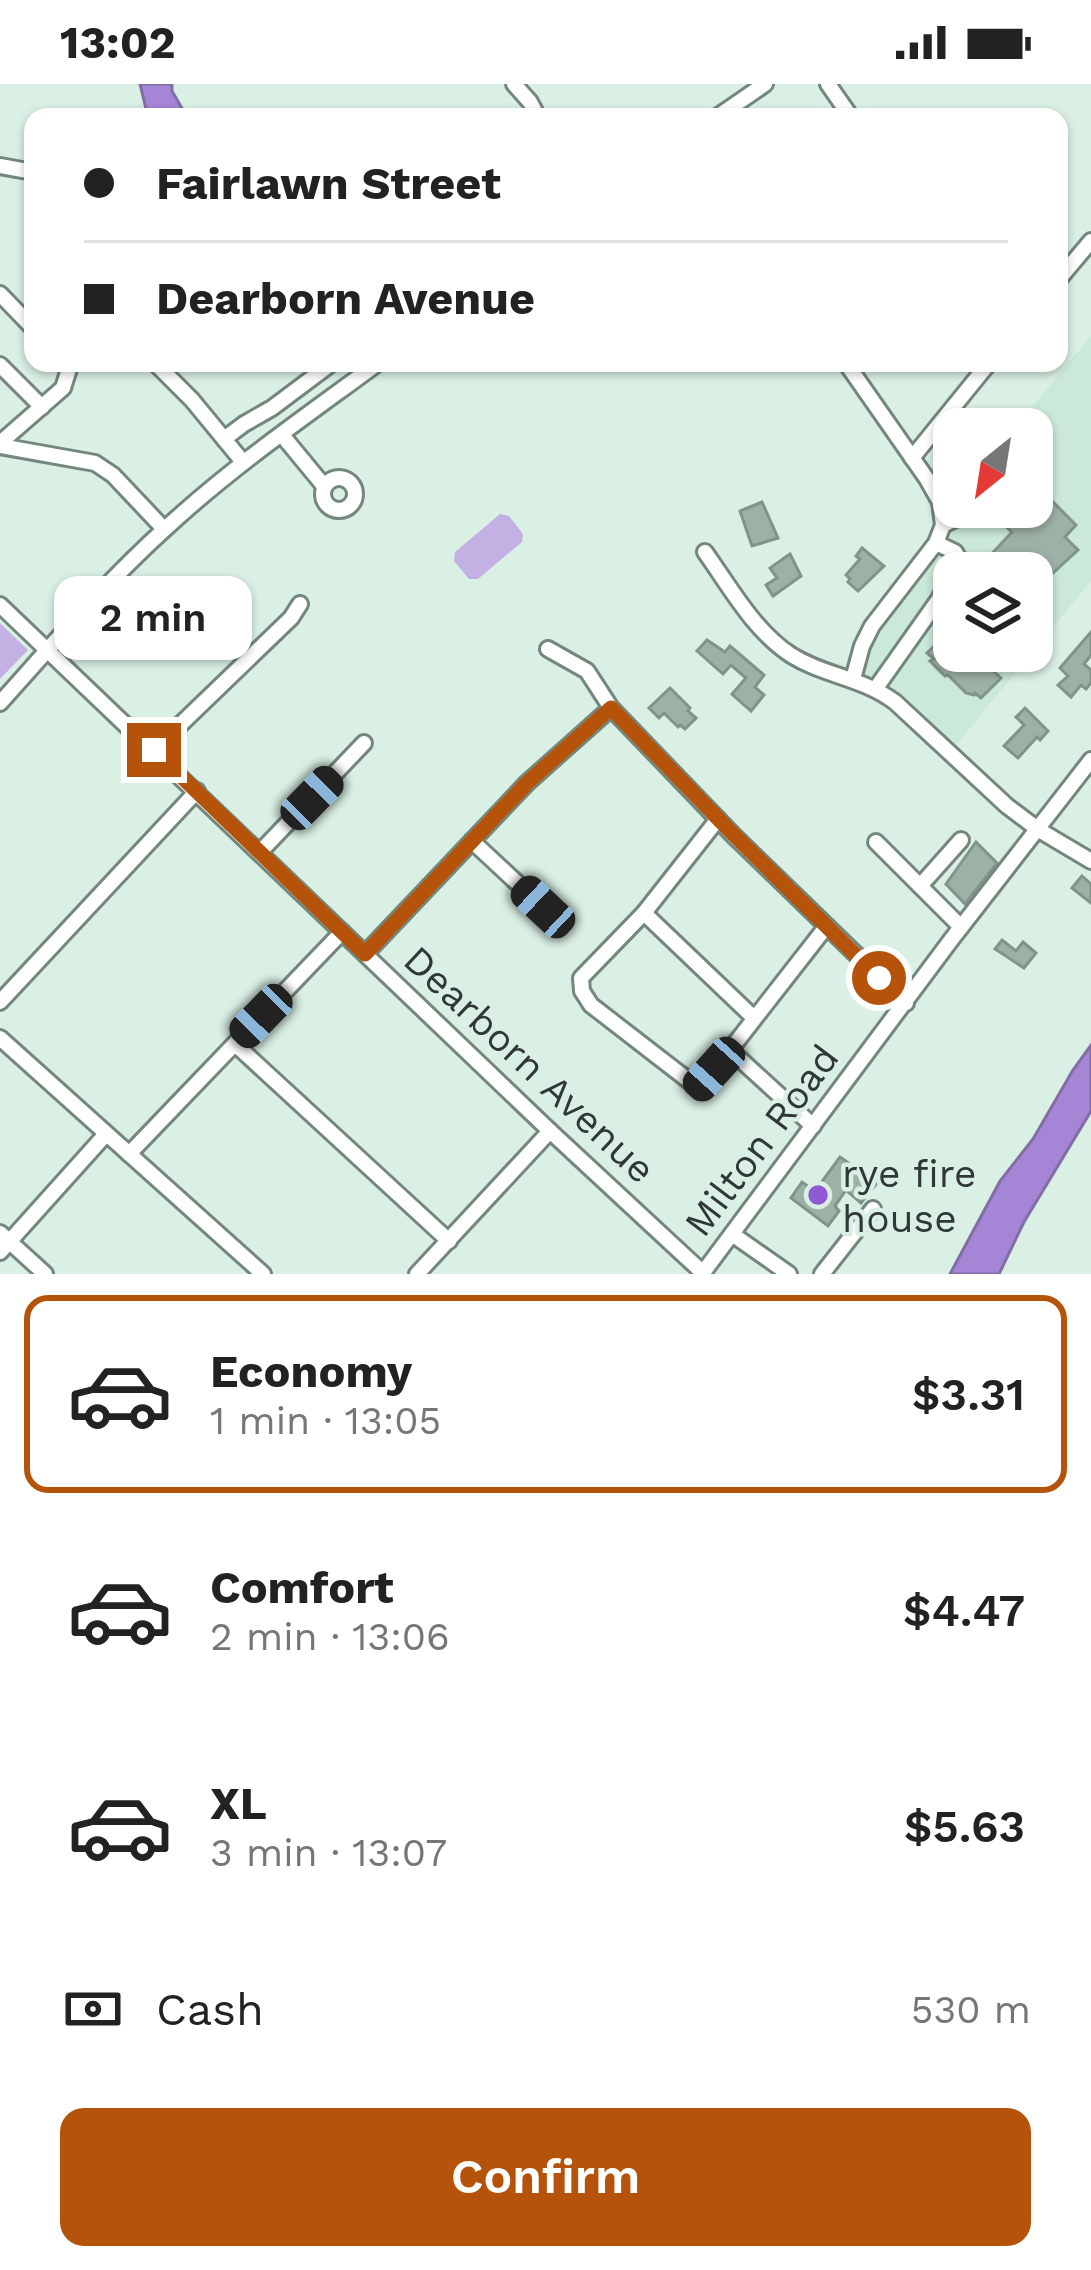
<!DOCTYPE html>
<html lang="en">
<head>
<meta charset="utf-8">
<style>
  :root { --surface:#fff; --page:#f6f6f6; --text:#222; --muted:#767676; --line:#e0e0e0; --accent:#b45309 }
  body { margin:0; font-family:"Work Sans",sans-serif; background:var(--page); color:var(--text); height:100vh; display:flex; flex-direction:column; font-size:45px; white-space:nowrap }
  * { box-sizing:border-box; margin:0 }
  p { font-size:39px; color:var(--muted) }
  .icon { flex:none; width:66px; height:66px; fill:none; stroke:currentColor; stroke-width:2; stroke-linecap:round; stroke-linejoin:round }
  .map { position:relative; height:1190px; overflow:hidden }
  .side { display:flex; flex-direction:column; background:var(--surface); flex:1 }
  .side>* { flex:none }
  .top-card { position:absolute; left:24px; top:24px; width:1044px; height:264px; border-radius:24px; box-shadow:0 3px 9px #0004; display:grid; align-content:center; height:264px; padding:0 60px; background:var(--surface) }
  .needle { width:78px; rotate:210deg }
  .controls { position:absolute; left:933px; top:324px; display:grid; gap:24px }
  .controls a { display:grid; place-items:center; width:120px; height:120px; border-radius:24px; background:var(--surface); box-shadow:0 3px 9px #0004; font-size:60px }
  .end { position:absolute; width:54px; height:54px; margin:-27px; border:15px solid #b45309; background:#fff; box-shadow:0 0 0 6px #fff }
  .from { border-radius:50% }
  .bubble { position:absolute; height:84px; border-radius:24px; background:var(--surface); box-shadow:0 3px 9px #0004; font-size:39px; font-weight:600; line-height:84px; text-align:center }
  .car { position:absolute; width:36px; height:72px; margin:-36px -18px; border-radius:15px; box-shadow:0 0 9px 3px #0007; background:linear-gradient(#222 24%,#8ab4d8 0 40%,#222 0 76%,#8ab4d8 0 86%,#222 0) }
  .top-card b { display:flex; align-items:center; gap:42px; height:114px; font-size:45px }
  .top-card b+b { border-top:3px solid var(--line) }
  .top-card i { width:30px; height:30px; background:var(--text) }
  ul { padding:21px 0 0; list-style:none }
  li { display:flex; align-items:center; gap:36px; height:198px; margin:0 24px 18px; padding:0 36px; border:6px solid transparent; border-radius:24px }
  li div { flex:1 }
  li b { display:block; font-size:45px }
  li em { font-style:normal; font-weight:600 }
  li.selected { border-color:var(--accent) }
  li>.icon { width:108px; height:108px; stroke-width:1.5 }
  .pay { display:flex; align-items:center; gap:30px; height:132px; padding:0 60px; font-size:45px }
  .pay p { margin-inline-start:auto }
  .cta { display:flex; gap:24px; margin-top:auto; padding:24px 60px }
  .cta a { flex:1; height:138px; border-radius:24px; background:var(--accent); color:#fff; font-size:48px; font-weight:600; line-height:138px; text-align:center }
  .status { display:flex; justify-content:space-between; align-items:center; height:84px; padding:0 60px; background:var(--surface); direction:ltr }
  .status svg { height:33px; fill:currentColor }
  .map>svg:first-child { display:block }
  .built { fill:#cbe9d8; fill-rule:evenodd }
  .green { fill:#c4b1e3 }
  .water { fill:#a585d5; stroke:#826ea5; stroke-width:3 }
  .building { fill:#9db1a6; stroke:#809489; stroke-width:3 }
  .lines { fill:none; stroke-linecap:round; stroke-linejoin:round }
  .minor-casing { stroke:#73877c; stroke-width:20 }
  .minor { stroke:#fff; stroke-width:14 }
  .route { stroke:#b45309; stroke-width:15 }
  .poi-dot { fill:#905ad3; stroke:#daf0e4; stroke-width:4.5 }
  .labels { text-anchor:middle; stroke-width:9; stroke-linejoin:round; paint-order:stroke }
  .street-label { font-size:39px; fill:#303834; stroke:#daf0e4 }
  .poi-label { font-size:39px; fill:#303834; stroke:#daf0e4; text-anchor:start }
</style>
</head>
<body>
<div class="status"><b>13:02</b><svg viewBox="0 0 49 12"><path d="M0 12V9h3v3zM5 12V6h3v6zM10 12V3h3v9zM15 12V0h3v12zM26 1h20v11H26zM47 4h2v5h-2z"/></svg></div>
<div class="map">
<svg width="1091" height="1190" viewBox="0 0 1091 1190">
  <rect width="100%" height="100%" fill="#daf0e4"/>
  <path class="built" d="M1091 252V497L953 665 893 608 861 589 877 546 946 456V426L954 416V423H1032V345H1014ZM954 489H1032V567H954Z"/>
  <g class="green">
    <polygon points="500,430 509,432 523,450 522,458 478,495 469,495 454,477 455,468"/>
    <polygon points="0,539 28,566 0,595"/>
  </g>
  <g class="water">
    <polygon points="140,0 172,0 172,7 187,33 148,33"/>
    <polygon points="1091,961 1091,1027 1024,1138 999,1190 950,1190 1000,1097 1033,1055 1073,986"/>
  </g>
  <g class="building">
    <polygon points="1043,408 1076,441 1065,453 1078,466 1053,489 1043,481 1035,489 974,489 1012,448 1004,441 1021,423 1032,423 1032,418"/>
    <polygon points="762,418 778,454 752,462 740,427"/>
    <polygon points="862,464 884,482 858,507 848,498 850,495 846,491 860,475 856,472"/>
    <polygon points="790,470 801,492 773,512 766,501 777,494 770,484"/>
    <polygon points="954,543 954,567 1008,567 990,584 1001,594 981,614 975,609 974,611 966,609 948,591 945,592 930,577 934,575 927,569"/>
    <polygon points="1091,548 1091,571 1084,580 1091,586 1091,599 1086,605 1081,601 1071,613 1058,601 1068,592 1060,584"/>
    <polygon points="707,556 725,568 730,562 764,591 755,603 764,611 751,627 732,610 746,594 731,581 723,590 697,567"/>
    <polygon points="670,604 690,624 688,627 696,634 685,645 680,641 678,643 664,629 659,634 649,624"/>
    <polygon points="1025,624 1048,647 1040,656 1037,653 1018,674 1004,662 1024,641 1016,633"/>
    <polygon points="976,758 997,779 965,820 946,800"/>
    <polygon points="1082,792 1091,800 1091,819 1072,804"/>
    <polygon points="1002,856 1016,867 1023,858 1036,869 1024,884 995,865"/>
    <polygon points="840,1073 877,1099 861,1119 846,1106 835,1122 839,1127 828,1142 791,1114 802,1098 815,1107"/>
  </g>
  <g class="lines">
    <defs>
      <g id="minor">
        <polyline points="514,0 530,18 538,33"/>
        <polyline points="828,0 851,33"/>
        <polyline points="717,33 765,0"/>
        <polyline points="0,82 33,88"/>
        <polyline points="1059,195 1091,157"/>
        <polyline points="0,210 33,244"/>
        <polyline points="155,279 192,316 243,378"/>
        <polyline points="846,279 927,395 940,418 943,441 936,459 872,542 862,562 853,595"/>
        <polyline points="0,281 42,323"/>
        <polyline points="282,351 324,402"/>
        <polyline points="224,355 244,340 272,324 332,279"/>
        <polyline points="0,359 63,304 69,285 65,279"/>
        <polyline points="0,362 95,379 113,391 164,445"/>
        <polyline points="912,374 989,279"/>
        <circle cx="339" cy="410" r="16"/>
        <polyline points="943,441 972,427"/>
        <path d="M705 468C730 503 754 547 791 571 824 592 861 593 895 618L1007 722 1039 746 1091 777"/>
        <polyline points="0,521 550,1047 703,1189"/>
        <polyline points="548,565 587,587 611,624 733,751 906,919"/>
        <polyline points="876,604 939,515 959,475 955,468 936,459"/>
        <path d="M0 619C54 559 106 498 166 444 232 383 306 332 378 279"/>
        <polyline points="154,666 291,534 300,520"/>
        <polyline points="718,735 644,829 581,894 582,907 591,921 697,1003 730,966 826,843"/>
        <polyline points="472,757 543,823"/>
        <polyline points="876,758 961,843"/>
        <polyline points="260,768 364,659"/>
        <polyline points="920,802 961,756"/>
        <polyline points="644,829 754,934"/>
        <polyline points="365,870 527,699 611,624"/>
        <polyline points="0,918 197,707"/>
        <polyline points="0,954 263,1190"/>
        <polyline points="235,960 449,1157"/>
        <polyline points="730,966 813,1042"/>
        <polyline points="129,1070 342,848"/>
        <polyline points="0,1149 45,1190"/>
        <polyline points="732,1150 789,1190"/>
        <polyline points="0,1168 106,1050"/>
        <polyline points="417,1190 550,1047"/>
        <polyline points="702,1190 951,856 1091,676"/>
        <polyline points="822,1190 873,1125"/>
      </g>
    </defs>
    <use href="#minor" class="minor-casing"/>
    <use href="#minor" class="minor"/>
  </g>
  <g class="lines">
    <polyline class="route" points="154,666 365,870 527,699 611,624 734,751 879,894"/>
  </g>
  <circle class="poi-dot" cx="818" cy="1111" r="12"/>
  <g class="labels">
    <g class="street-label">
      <text transform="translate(530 980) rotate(43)" y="14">Dearborn Avenue</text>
      <text transform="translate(761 1056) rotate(-53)" y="14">Milton Road</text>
    </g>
    <g class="poi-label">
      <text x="842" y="1103">rye fire<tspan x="842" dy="45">house</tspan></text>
    </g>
  </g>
</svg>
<div class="controls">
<a><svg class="needle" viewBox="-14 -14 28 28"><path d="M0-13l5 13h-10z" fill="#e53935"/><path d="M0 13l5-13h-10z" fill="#767676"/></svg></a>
<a><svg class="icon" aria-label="layers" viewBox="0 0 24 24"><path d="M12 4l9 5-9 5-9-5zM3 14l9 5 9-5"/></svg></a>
</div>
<i class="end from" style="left:879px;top:894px"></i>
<i class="end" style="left:154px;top:666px"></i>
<div class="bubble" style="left:54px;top:492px;width:198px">2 min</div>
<i class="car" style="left:312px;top:714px;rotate:44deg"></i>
<i class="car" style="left:543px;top:823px;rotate:313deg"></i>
<i class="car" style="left:261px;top:932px;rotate:224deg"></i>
<i class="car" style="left:714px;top:985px;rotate:222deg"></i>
<div class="top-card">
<b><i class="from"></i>Fairlawn Street</b>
<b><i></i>Dearborn Avenue</b>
</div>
</div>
<section class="side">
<ul>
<li class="selected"><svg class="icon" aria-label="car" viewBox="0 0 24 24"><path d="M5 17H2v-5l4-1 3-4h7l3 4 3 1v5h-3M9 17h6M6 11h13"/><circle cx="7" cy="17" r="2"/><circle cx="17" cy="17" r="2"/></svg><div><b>Economy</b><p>1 min · 13:05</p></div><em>$3.31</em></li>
<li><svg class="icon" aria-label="car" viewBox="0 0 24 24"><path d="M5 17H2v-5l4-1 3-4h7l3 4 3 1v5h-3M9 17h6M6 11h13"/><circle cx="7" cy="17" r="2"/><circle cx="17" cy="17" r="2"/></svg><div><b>Comfort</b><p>2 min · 13:06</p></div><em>$4.47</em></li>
<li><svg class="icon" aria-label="car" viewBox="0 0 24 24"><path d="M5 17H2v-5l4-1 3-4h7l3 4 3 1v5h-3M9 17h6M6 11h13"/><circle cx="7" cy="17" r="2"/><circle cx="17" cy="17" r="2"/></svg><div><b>XL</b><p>3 min · 13:07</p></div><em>$5.63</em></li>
</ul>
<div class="pay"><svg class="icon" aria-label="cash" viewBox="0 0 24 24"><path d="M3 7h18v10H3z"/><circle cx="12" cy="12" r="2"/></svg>Cash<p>530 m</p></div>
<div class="cta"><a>Confirm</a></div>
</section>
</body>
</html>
